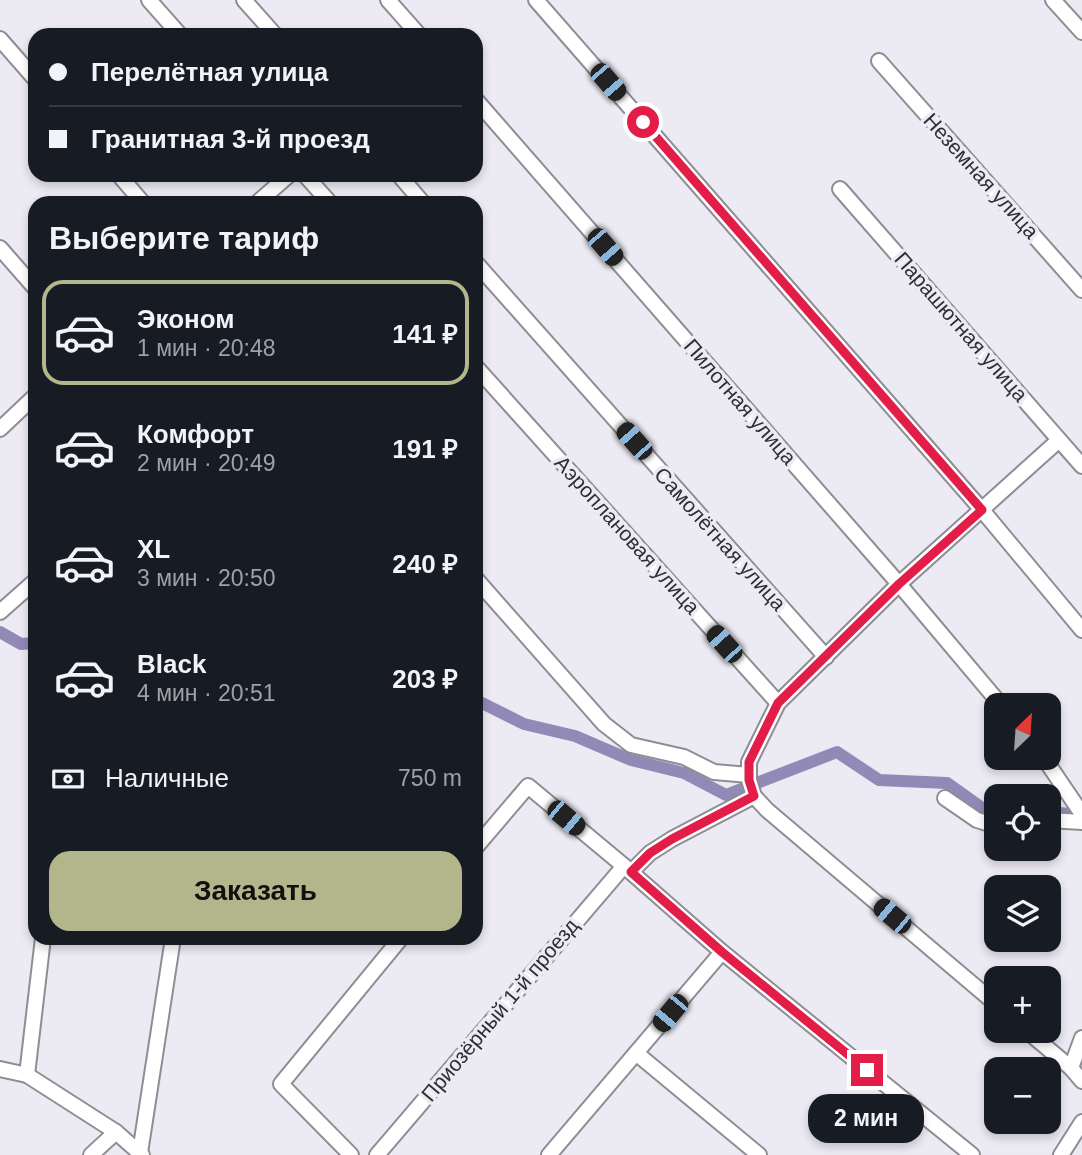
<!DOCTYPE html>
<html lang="ru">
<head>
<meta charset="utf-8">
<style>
  :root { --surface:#171b24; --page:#242831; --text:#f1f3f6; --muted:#9ea1a6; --line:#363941; --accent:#b3b58a }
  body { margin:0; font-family:Arial,sans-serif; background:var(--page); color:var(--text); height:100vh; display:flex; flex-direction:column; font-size:26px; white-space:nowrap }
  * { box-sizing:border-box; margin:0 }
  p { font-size:23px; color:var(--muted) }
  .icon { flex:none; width:38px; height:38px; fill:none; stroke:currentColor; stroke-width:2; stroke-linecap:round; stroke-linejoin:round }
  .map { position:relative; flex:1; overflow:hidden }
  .sheet { position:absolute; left:28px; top:196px; width:455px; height:749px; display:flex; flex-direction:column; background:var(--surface); border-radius:21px; box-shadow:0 4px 10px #0003 }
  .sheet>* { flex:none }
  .guide { position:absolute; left:28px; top:28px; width:455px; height:154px; border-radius:21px; box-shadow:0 4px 10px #0003; display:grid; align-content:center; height:154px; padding:0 21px; background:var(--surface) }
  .needle { width:46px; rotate:25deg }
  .buttons { position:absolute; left:984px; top:693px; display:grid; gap:14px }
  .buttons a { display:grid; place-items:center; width:77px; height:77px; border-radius:14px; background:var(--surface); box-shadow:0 4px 10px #0003; font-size:35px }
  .end { position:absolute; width:32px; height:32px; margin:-16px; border:9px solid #e11d48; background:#fff; box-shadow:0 0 0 4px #fff }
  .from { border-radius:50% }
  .bubble { position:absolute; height:49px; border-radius:21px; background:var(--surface); box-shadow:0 4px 10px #0003; font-size:23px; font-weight:600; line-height:49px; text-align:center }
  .car { position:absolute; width:21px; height:42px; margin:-21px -10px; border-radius:9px; box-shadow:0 0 5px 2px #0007; background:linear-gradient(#222 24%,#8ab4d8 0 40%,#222 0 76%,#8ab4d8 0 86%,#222 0) }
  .guide b { display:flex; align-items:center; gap:24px; height:66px; font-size:26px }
  .guide b+b { border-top:2px solid var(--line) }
  .guide i { width:18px; height:18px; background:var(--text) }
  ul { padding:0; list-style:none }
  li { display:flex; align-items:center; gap:21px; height:105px; margin:0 14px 10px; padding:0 7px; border:4px solid transparent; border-radius:21px }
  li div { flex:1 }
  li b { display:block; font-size:26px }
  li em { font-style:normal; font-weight:600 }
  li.selected { border-color:var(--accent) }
  li>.icon { width:63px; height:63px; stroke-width:1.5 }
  h2 { padding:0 21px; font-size:32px; line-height:84px }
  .pay { display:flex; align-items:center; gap:18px; height:77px; padding:0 21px; font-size:26px }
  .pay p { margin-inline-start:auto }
  .action { display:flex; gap:14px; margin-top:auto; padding:14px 21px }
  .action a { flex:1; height:80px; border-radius:21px; background:var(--accent); color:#111; font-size:28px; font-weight:600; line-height:80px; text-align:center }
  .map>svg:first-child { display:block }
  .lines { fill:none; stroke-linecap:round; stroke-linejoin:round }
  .canal { stroke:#918ab7; stroke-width:12 }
  .minor-casing { stroke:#8e8d95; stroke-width:18 }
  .minor { stroke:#fff; stroke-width:14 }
  .route { stroke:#e11d48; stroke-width:9 }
  .labels { text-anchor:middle; stroke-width:7; stroke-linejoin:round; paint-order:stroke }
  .street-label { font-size:21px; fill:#2f2f32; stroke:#ecebf4 }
</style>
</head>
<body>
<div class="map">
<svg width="1082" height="1155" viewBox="0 0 1082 1155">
  <rect width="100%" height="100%" fill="#ecebf4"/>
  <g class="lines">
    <g class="canal">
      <polyline points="0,632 21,644 35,643"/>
      <polyline points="476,700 524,724 575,736 631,760 684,773 726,795 837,752 879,780 947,783 982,808 996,808"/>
      <polyline points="1048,812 1082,815"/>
    </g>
    <defs>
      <g id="minor">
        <polyline points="149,0 180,35"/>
        <polyline points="244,0 275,35"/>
        <polyline points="388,0 419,35"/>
        <polyline points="536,0 982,510 1082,630"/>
        <polyline points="1053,0 1082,32"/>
        <polyline points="0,39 35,79"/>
        <polyline points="879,61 1082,290"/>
        <polyline points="476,100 899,584 1001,705"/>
        <polyline points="119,175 143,203"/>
        <polyline points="305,175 330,203"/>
        <polyline points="399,175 423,203"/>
        <polyline points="840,189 1082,466"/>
        <polyline points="257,203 289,175"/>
        <polyline points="0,248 35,288"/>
        <polyline points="476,263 826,657"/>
        <polyline points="476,367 778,703"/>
        <polyline points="0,429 35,396"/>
        <polyline points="476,579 604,724 631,745 684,757 714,772 749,775"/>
        <polyline points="0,612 35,581"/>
        <polyline points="1044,758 1082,814"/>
        <polyline points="945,798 977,820 996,826"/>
        <polyline points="1048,820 1082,822"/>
        <polyline points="476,847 528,786 624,866 722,952 972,1155"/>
        <polyline points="631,872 650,853 672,839 754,796"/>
        <polyline points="996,1004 767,810 754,796 749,780 749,762 778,703 899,584 1059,440"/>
        <polyline points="1027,1031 1071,1068 1082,1081"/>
        <polyline points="636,1053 759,1155"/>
        <polyline points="1071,1068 1082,1038"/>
        <polyline points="0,1069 27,1075 116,1132 142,1155"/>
        <polyline points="27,1075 43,938"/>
        <polyline points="140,1153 173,938"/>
        <polyline points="91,1155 116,1132"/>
        <polyline points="351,1155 281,1084 401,938"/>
        <polyline points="377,1155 624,866"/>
        <polyline points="549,1155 722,952"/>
        <polyline points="1061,1155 1082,1122"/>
      </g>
    </defs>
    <use href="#minor" class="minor-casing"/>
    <use href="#minor" class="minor"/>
  </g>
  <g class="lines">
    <polyline class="route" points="643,122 982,510 899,584 778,703 749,762 749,780 754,796 672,839 650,853 631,872 722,952 867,1070"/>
  </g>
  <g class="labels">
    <g class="street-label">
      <text transform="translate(981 176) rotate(48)" y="7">Неземная улица</text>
      <text transform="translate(961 327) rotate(49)" y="7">Парашютная улица</text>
      <text transform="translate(740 402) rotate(49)" y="7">Пилотная улица</text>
      <text transform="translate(627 535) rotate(48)" y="7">Аэроплановая улица</text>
      <text transform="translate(720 539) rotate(48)" y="7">Самолётная улица</text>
      <text transform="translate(500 1010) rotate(-50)" y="7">Приозёрный 1-й проезд</text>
    </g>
  </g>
</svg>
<div class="buttons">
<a><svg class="needle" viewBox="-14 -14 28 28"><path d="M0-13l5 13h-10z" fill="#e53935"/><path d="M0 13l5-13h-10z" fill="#9ea1a6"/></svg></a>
<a><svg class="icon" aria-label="locate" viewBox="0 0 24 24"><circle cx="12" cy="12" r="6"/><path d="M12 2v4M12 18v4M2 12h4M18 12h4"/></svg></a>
<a><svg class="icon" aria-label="layers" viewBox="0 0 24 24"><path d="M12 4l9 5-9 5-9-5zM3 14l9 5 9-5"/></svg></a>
<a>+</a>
<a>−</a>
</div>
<i class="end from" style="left:643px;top:122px"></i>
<i class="end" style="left:867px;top:1070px"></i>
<div class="bubble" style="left:808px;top:1094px;width:116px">2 мин</div>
<i class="car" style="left:608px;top:82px;rotate:139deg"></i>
<i class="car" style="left:605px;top:247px;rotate:139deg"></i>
<i class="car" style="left:634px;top:441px;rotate:318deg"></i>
<i class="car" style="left:724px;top:644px;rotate:318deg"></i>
<i class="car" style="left:566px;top:818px;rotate:130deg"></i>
<i class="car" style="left:892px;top:916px;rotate:310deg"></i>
<i class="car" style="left:670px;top:1013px;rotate:220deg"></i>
<div class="guide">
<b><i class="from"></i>Перелётная улица</b>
<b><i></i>Гранитная 3-й проезд</b>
</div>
<section class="sheet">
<h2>Выберите тариф</h2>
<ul>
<li class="selected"><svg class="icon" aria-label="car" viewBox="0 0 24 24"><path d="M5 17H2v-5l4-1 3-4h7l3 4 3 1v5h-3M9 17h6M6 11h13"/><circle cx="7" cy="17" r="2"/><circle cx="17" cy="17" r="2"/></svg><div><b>Эконом</b><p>1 мин · 20:48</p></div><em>141 ₽</em></li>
<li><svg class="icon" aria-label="car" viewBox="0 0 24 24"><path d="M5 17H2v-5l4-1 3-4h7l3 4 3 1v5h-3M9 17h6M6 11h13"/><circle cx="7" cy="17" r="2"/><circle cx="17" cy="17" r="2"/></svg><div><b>Комфорт</b><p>2 мин · 20:49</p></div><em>191 ₽</em></li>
<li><svg class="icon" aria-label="car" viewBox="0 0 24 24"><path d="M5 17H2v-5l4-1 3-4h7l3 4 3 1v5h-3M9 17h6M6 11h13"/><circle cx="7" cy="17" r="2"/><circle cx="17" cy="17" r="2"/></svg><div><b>XL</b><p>3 мин · 20:50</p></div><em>240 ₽</em></li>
<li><svg class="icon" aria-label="car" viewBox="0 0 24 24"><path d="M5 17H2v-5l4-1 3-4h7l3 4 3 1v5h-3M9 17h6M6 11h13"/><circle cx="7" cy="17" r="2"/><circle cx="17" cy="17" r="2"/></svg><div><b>Black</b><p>4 мин · 20:51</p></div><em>203 ₽</em></li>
</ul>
<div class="pay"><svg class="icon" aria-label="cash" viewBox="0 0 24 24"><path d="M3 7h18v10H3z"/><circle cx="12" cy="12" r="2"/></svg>Наличные<p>750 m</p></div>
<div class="action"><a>Заказать</a></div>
</section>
</div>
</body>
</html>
